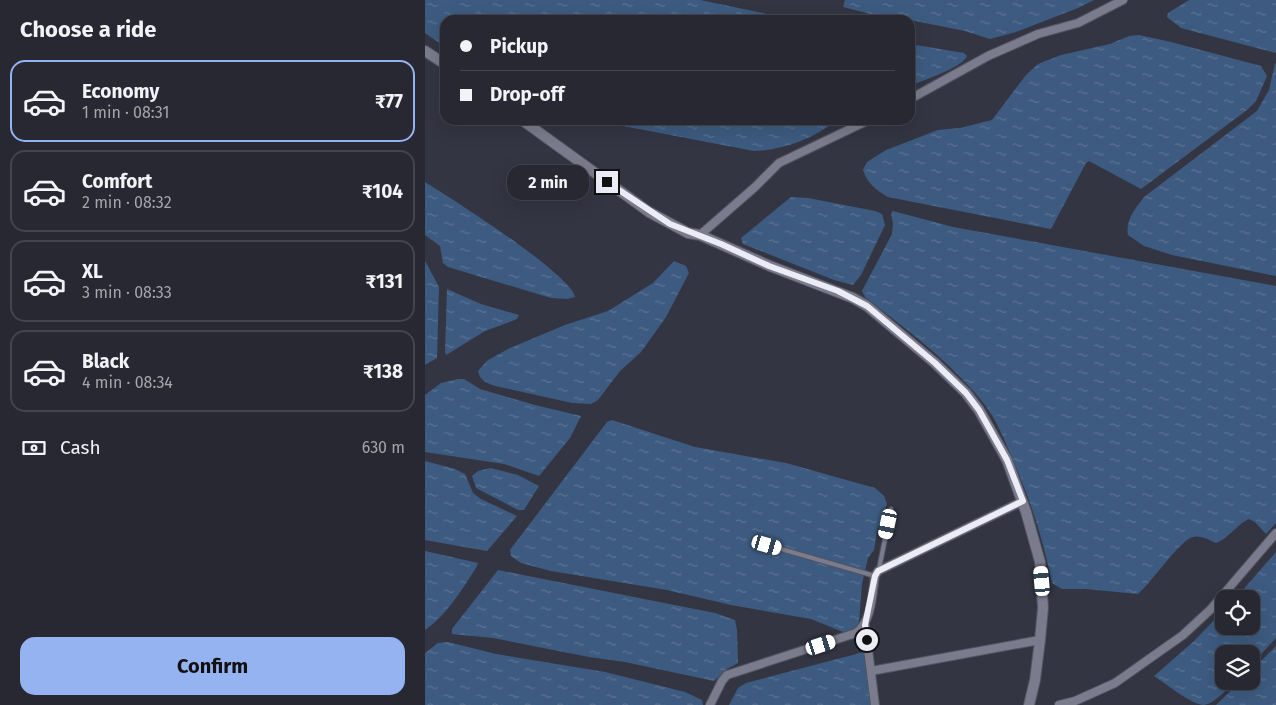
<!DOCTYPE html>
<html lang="en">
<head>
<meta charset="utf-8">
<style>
  :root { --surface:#272832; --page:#2f303a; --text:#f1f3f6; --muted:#a4a6ac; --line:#43444d; --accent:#95b2f1 }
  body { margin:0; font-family:"Fira Sans",sans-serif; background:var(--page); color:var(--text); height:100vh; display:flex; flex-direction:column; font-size:19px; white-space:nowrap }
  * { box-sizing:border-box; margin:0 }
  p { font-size:16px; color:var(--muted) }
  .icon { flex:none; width:28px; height:28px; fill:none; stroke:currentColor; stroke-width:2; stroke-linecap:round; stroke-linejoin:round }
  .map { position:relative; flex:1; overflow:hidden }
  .details { display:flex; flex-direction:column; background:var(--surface); width:425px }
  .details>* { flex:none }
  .top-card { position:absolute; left:15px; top:15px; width:475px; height:110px; border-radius:15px; box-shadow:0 5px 20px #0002,0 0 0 1px var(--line); display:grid; align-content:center; height:110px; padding:0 20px; background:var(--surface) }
  .controls { position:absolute; left:790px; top:590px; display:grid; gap:10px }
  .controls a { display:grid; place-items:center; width:45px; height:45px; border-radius:10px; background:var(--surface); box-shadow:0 5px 20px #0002,0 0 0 1px var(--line); font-size:25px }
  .end { position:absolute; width:22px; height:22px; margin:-11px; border:6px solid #ebecf5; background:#111; box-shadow:0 0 0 2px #111 }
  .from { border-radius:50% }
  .bubble { position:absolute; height:35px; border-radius:15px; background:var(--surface); box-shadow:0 5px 20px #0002,0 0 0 1px var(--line); font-size:16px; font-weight:700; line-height:35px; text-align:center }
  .car { position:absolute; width:15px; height:30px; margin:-15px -8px; border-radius:6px; box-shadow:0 0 4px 1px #0007; background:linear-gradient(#fff 24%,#345 0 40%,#fff 0 76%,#345 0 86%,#fff 0) }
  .top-card b { display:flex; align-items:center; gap:18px; height:48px; font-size:19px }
  .top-card b+b { border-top:1px solid var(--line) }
  .top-card i { width:12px; height:12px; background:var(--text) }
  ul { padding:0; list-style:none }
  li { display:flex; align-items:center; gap:15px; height:82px; margin:0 10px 8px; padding:0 10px; border:2px solid var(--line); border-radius:15px }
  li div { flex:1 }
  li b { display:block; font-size:19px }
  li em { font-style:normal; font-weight:700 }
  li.current { border-color:var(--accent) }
  li>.icon { width:45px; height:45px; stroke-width:1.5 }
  h2 { padding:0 20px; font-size:22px; line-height:60px }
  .pay { display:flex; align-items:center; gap:12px; height:55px; padding:0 20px; font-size:19px }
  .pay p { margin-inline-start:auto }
  .cta { display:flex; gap:10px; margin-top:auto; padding:10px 20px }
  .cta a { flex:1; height:58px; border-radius:15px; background:var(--accent); color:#111; font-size:20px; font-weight:700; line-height:58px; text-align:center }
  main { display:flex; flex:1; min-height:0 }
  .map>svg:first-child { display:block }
  .water { fill:url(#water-ripples) }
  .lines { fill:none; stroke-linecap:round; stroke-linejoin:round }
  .service-casing { stroke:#52535f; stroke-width:6 }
  .minor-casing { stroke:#52535f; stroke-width:10 }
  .tertiary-casing { stroke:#52535f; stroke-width:12 }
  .service { stroke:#7a7b8c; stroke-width:4 }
  .minor { stroke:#7a7b8c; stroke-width:8 }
  .tertiary { stroke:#7a7b8c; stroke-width:10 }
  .route { stroke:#ebecf5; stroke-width:6 }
</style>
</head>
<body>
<main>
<section class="details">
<h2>Choose a ride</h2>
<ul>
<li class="current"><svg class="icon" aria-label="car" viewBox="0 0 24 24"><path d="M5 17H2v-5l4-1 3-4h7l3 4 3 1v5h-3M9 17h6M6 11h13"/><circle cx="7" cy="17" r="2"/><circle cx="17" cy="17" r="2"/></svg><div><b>Economy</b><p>1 min · 08:31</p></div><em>₹77</em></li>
<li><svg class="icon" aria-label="car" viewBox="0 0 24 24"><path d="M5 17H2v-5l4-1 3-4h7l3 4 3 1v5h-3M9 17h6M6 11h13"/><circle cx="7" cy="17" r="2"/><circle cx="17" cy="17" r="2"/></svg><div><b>Comfort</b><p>2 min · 08:32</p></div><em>₹104</em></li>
<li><svg class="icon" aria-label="car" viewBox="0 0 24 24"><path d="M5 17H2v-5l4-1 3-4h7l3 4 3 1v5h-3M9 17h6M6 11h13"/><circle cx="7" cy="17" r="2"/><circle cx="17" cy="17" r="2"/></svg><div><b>XL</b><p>3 min · 08:33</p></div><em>₹131</em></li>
<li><svg class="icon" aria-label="car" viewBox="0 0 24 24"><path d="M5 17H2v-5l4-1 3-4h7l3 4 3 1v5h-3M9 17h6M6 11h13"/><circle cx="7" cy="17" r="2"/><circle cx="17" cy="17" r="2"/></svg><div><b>Black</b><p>4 min · 08:34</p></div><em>₹138</em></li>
</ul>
<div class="pay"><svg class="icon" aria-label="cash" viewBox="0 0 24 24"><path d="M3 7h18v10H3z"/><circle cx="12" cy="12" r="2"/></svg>Cash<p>630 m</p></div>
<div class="cta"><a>Confirm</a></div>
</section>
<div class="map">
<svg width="851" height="705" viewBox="0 0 851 705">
  <defs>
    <pattern id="water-ripples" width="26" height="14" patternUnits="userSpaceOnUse" patternTransform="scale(1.25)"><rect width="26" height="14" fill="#3d5b80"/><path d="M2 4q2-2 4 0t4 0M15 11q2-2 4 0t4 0" fill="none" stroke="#597393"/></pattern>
  </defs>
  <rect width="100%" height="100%" fill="#343543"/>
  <g class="water">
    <polygon points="0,0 275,0 371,20 20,20 20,47 0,33"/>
    <polygon points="420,0 669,0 653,8 591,32 565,39 540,31 485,20 445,14 418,7"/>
    <polygon points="764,0 851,0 851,53 756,28 742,17 743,13"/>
    <path d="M714 35 746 42 836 66 842 76 831 101 822 110 716 189 664 161 661 163 626 229 463 197C451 190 442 183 438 170L442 162 461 150 513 130 535 128 567 120 601 75 613 64 636 55 685 44 704 36Z"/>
    <path d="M485 44 539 53 542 56C537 68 498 80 485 86Z"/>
    <path d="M850 63 851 64V276L747 255 719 246 703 235C700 220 711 208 719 197L832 111 844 90Z"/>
    <path d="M167 120H411C389 139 358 150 329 151Z"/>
    <path d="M0 182C24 197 146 274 150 297L142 299 126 298 23 267 18 263 15 246 0 235Z"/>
    <polygon points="366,197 383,198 450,211 457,214 460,225 436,275 428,285 409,280 318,244 316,238"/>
    <path d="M468 211 528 227 851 286V523L841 534 830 522 824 519C811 525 804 538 791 543 784 540 776 535 768 537 756 539 726 583 713 594L661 589H637L627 583C618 539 606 502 588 460 579 439 571 418 556 400 523 360 481 329 440 297L437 291 467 234 468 224 466 213Z"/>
    <polygon points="0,261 14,287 12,358 0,365"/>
    <path d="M249 261 261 266 264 273 241 317 216 352 195 371 173 400 166 404 147 403 70 386C62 383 55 381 53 371L63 360 85 348 140 325 183 311 228 283Z"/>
    <polygon points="22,289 56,304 94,315 92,319 60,331 21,355 20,352"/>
    <polygon points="33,379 39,379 55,389 110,405 156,416 145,438 114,476 79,464 0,452 0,395 16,383"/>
    <polygon points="187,420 270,447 361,463 450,488 459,496 462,504 452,531 449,550 443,558 437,584 434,622 430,631 423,634 386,619 306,605 242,590 126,571 96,563 86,556 85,550 182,422"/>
    <polygon points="0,461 30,469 40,474 48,493 56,499 92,516 62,551 0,540"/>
    <polygon points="66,468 93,475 114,486 99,510 93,510 51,488 47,476 53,471"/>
    <path d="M0 551 53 563 51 568C37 589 22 615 0 630Z"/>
    <path d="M851 552V638L826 665V654H799V681H811C802 688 791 703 779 705 767 705 740 683 729 676L768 642 799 610V626H826V599H810Z"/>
    <polygon points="73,570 290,613 310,620 312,630 313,663 302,669 289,681 200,662 164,657 68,638 27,634 27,629"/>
    <polygon points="23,642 71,654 180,672 260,692 277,700 278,705 0,705 0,653 13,643"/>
    <polygon points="851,646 851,705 791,705 816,681 826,681 826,671"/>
    <polygon points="439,652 446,705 304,705 313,688 321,683"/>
  </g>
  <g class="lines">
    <defs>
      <g id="service">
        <polyline points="342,545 450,576"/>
        <polyline points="454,569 466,509"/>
      </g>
      <g id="minor">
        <polyline points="485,99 563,56 613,34 653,23 698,0"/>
        <polyline points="275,235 330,187 354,163 444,120"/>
        <polyline points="440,625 450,705"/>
        <polyline points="446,671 615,640"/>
        <path d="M285 705 297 681 302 675 431 633C447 621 447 595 450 576L453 571 598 501"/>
        <polyline points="634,705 650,701 690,683 758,635 785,610 851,533"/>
      </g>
      <g id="tertiary">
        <polyline points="0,51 20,64"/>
        <polyline points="97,120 224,212 263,233 275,235 345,266 428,298 442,306 510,363 541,393 554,410 582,460 601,512 615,562 618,608 615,640 610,680 604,705"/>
      </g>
    </defs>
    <use href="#service" class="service-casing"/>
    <use href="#minor" class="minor-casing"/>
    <use href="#tertiary" class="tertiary-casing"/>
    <use href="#service" class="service"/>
    <use href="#minor" class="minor"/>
    <use href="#tertiary" class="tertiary"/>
  </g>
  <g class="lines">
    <polyline class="route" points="182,182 245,224 296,244 344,266 413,291 442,306 510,363 541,393 554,410 582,460 598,501 453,571 450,576 440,625 442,640"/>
  </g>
</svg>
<div class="controls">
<a><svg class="icon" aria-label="locate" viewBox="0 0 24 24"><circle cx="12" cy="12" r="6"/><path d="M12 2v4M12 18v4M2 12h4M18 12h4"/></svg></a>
<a><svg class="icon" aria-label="layers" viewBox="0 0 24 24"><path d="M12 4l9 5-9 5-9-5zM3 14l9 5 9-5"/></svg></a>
</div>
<i class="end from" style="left:442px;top:640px"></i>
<i class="end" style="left:182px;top:182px"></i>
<div class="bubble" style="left:82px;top:165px;width:82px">2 min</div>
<i class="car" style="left:463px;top:524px;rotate:192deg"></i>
<i class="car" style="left:342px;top:545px;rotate:106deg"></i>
<i class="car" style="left:617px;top:581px;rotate:355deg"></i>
<i class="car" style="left:396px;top:645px;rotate:72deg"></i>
<div class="top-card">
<b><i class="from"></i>Pickup</b>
<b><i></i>Drop-off</b>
</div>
</div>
</main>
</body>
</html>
